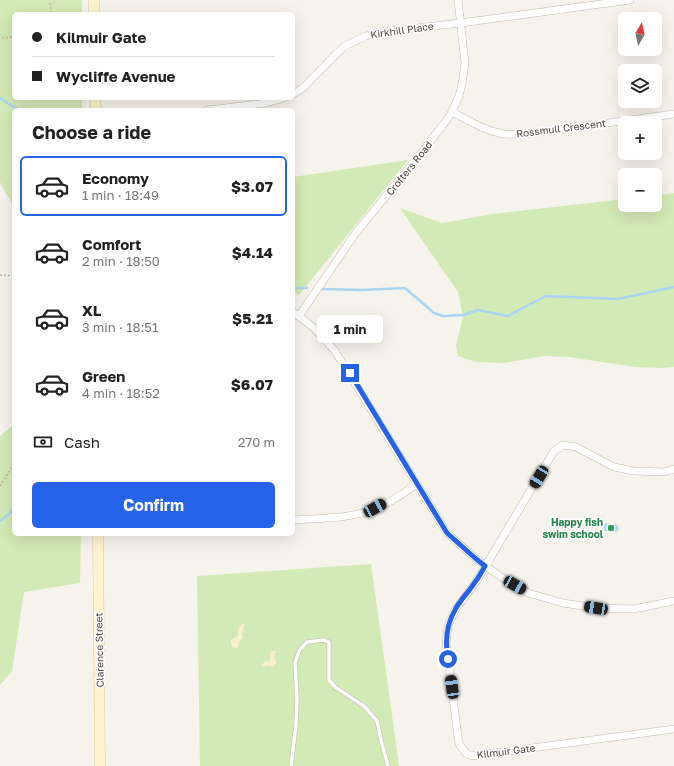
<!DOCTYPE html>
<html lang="en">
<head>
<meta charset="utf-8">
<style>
  :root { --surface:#fff; --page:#f2f2f2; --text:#222; --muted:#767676; --line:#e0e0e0; --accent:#2563eb }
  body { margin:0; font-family:"Golos Text",sans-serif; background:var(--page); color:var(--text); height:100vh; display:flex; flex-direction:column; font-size:15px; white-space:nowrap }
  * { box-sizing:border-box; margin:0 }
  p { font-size:13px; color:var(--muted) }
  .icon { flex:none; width:22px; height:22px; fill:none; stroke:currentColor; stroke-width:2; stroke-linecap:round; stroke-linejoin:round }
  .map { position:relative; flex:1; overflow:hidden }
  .sheet { position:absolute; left:12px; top:108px; width:283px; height:428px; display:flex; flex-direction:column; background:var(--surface); border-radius:6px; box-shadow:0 4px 16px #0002 }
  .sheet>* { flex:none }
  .guide { position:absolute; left:12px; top:12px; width:283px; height:88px; border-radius:6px; box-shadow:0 4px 16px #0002; display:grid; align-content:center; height:88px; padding:0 20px; background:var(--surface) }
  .needle { width:26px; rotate:9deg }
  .tools { position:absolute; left:618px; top:12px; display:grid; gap:8px }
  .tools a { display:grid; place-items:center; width:44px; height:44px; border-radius:6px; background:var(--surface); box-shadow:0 4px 16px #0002; font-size:20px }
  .end { position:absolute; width:18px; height:18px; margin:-9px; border:5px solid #2563eb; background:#fff; box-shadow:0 0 0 2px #fff }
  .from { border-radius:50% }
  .bubble { position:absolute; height:28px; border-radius:6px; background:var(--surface); box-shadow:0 4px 16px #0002; font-size:13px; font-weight:700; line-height:28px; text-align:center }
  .car { position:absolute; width:12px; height:24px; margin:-12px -6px; border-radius:5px; box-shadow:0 0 3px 1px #0007; background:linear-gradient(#222 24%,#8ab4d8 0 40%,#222 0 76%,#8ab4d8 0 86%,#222 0) }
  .guide b { display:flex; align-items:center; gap:14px; height:38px; font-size:15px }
  .guide b+b { border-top:1px solid var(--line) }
  .guide i { width:10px; height:10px; background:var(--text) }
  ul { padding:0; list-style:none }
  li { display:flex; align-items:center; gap:12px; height:60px; margin:0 8px 6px; padding:0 12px; border:2px solid transparent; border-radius:6px }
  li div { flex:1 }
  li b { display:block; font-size:15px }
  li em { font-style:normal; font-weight:700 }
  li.current { border-color:var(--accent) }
  li>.icon { width:36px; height:36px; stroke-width:1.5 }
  h2 { padding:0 20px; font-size:18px; line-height:48px }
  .pay { display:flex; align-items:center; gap:10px; height:44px; padding:0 20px; font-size:15px }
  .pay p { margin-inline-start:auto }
  .button { display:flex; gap:8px; margin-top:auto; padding:8px 20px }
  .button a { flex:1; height:46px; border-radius:6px; background:var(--accent); color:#fff; font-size:16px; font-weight:700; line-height:46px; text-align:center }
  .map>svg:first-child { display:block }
  .green { fill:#d2eab5 }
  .sand { fill:#f9efc9 }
  .water { fill:#a9d4f2 }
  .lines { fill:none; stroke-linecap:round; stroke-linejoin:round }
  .stream { stroke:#a9d4f2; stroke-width:2.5 }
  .lane-casing { stroke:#c2bbae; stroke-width:4.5 }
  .street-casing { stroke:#c2bbae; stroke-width:8 }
  .secondary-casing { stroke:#d6c79b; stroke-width:11 }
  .path { stroke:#c4b79f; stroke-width:1.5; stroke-dasharray:2 2; stroke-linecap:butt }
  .lane { stroke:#fff; stroke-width:3.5 }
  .street { stroke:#fff; stroke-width:7 }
  .secondary { stroke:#fff3cd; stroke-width:10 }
  .route { stroke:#2563eb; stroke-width:5 }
  .leisure-dot { fill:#2e9e5b; stroke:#fff; stroke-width:1.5 }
  .labels { text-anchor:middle; stroke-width:3.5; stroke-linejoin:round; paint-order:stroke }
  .street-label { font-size:10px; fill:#4b4439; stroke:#fff }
  .leisure-label { font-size:10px; font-weight:bold; fill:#27864d; stroke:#fff; text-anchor:end }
</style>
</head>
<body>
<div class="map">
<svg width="674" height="766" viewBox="0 0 674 766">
  <rect width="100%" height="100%" fill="#f6f3ec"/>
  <g class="green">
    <polygon points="0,0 82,0 82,14 14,14 14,98 82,98 82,110 14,110 14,208 0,182"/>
    <polygon points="408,160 299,295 293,292 293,177"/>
    <polygon points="674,193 674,367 660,368 635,367 569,357 545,356 503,363 476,362 458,356 456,345 463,317 458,292 400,208 442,223 493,214 625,199 625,205 655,205 655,196"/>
    <polygon points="14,424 14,534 81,534 80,583 24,592 12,671 0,685 0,436"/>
    <polygon points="371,564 399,766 200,766 197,576"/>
  </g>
  <g class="sand">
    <polygon points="242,624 245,624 242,634 243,638 239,641 238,647 236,648 232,647 231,643 231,640 238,636 238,629"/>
    <path d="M271 651H276L274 658 277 662 274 667 267 666 264 667 262 665 264 662 266 661 269 662C271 659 269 654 271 651Z"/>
  </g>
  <polygon class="water" points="605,523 609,525 611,523 613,525 617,525 619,528 618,530 616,532 605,531 604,531 603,527"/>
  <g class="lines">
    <g class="stream">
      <polyline points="0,98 19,110"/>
      <polyline points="293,288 307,288"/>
      <polyline points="323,289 363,290 405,288 434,313 443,316 464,315 478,310 508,316 546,296 618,299 674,287"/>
      <polyline points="0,521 9,514 14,509"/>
    </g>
    <defs>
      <polyline id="lane" points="291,766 296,725 297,699 295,663 299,651 307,642 323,640 329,642 329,680 335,687 364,706 377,721 381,740 388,766"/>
      <g id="street">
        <polyline points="293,94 303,88 337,53 345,46 366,36 380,32 461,23 630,0"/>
        <polyline points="208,110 266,103 284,98"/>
        <path d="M452 112C468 120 487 132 505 134 515 135 525 134 534 133L674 114"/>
        <polyline points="293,312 314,328 335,351 447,533 475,558 501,577 528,593 563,603 596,608 634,609 674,601"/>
        <polyline points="299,316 355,234 422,152 446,121 452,112 459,96 462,84 465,63 458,0"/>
        <polyline points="674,469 664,472 634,471 614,467 576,447 563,445 554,451 476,582 455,610 448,626 446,644 459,744 466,753 472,756 674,729"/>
        <path d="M293 520C319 518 350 519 375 509 390 503 404 493 417 484"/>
      </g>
      <g id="secondary">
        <polyline points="94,0 94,14"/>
        <polyline points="95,98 96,110"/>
        <polyline points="98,534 100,766"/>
      </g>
    </defs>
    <use href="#lane" class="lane-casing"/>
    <use href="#street" class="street-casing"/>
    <use href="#secondary" class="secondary-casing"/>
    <g class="path">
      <polyline points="50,3 52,14"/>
      <polyline points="2,38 14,37"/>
      <polyline points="0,275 14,276"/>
      <polyline points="0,486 14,464"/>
    </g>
    <use href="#lane" class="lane"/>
    <use href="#street" class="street"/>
    <use href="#secondary" class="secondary"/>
  </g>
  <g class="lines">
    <path class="route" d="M350 373 447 533 475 558 485 566C482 571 479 577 475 582 469 592 460 600 455 610 446 625 445 642 448 659"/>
  </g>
  <circle class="leisure-dot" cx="611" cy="528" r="4"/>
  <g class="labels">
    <g class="street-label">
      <text transform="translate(402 30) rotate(-8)" y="4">Kirkhill Place</text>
      <text transform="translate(561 128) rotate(-7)" y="4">Rossmull Crescent</text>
      <text transform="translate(409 168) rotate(-51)" y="4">Crofters Road</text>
      <text transform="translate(99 650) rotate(-91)" y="4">Clarence Street</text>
      <text transform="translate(506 751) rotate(-7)" y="4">Kilmuir Gate</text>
    </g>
    <g class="leisure-label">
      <text x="603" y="526">Happy fish<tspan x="603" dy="12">swim school</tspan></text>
    </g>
  </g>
</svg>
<div class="tools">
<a><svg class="needle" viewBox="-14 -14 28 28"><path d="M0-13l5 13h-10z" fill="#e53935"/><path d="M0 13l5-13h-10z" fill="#767676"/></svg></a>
<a><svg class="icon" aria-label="layers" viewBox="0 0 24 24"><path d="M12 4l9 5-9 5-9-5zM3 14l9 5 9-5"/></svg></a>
<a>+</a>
<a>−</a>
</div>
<i class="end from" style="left:448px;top:659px"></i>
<i class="end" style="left:350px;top:373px"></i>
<div class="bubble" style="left:317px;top:315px;width:66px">1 min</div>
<i class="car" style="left:539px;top:477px;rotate:211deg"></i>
<i class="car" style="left:375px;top:508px;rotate:61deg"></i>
<i class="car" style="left:515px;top:585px;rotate:119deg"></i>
<i class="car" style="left:596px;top:608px;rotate:279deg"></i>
<i class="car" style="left:452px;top:687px;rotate:352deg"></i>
<div class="guide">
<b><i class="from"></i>Kilmuir Gate</b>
<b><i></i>Wycliffe Avenue</b>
</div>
<section class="sheet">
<h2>Choose a ride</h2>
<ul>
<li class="current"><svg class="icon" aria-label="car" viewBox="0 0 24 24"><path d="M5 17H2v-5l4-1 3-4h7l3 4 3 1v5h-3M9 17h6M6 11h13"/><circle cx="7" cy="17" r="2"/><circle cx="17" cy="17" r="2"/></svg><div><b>Economy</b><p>1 min · 18:49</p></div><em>$3.07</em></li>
<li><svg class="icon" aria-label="car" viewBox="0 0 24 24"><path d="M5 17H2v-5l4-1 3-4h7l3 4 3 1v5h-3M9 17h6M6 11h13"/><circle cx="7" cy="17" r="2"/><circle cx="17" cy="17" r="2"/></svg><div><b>Comfort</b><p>2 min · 18:50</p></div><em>$4.14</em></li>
<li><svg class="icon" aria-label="car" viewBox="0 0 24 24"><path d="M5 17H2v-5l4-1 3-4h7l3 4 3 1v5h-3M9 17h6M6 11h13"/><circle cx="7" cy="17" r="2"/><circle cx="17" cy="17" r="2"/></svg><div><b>XL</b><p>3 min · 18:51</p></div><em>$5.21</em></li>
<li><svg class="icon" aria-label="car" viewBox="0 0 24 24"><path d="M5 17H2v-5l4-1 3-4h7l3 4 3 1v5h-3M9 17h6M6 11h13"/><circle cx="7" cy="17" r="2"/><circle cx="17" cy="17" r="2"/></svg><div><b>Green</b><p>4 min · 18:52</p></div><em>$6.07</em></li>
</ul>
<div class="pay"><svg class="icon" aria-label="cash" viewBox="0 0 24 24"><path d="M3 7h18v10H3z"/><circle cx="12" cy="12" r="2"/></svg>Cash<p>270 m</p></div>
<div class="button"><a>Confirm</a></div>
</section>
</div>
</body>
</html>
